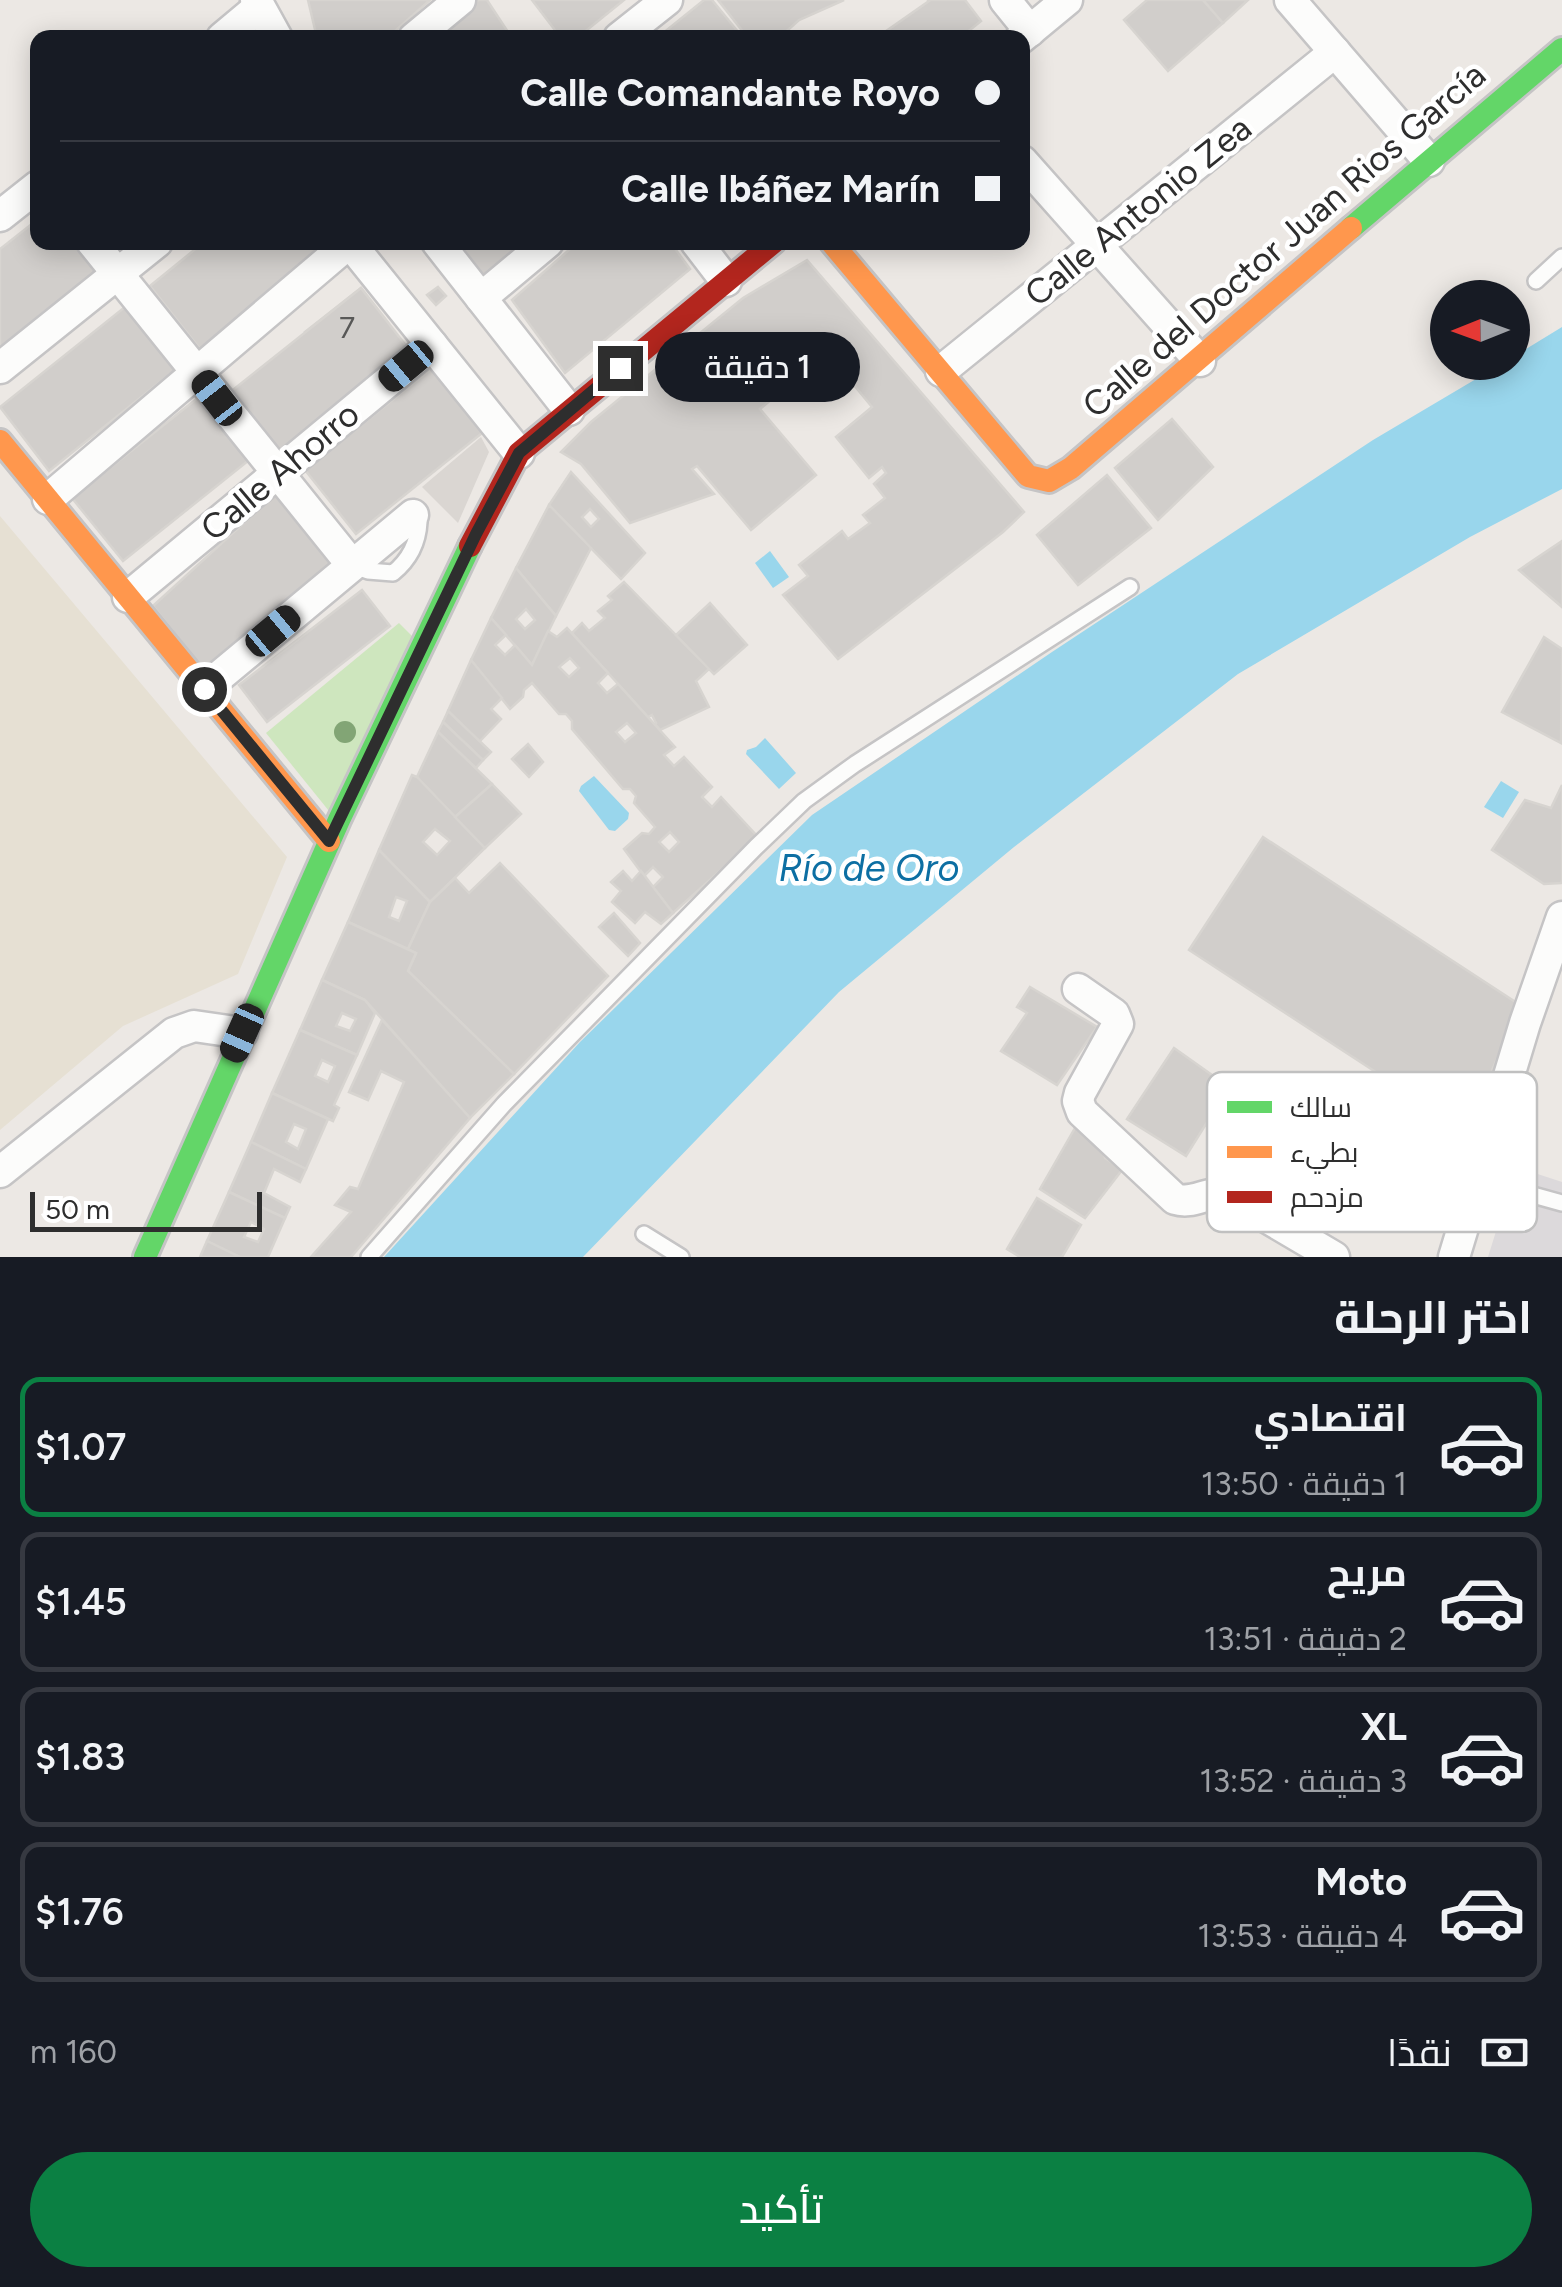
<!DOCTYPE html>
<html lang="ar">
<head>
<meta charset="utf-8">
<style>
  :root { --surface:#171b24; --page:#20242c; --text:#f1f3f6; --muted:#9ea1a6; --line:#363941; --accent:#0b8043 }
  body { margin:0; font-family:Figtree,Cairo,sans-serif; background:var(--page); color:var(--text); direction:rtl; height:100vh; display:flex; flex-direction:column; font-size:38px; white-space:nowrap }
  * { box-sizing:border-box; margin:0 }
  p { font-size:32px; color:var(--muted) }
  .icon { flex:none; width:55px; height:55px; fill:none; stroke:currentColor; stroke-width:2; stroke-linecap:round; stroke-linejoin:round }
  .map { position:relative; height:1257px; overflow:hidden; direction:ltr }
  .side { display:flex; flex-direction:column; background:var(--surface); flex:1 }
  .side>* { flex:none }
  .guide { position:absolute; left:30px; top:30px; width:1000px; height:220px; border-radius:20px; box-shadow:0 5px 25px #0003; direction:rtl; display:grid; align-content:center; height:220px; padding:0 30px; background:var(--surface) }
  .needle { width:65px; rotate:269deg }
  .fabs { position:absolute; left:1430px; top:280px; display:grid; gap:20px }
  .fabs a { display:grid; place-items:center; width:100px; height:100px; border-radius:50%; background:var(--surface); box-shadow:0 5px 25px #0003; font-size:50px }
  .scale { position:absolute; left:30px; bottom:25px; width:232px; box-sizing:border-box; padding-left:10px; border:5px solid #2e2e2e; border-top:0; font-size:28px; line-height:35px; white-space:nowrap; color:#2e2e2e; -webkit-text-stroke:8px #fff; paint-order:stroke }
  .end { position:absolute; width:45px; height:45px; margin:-22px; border:12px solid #2e2e2e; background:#fff; box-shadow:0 0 0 5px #fff }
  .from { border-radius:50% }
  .bubble { position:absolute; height:70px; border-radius:35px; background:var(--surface); box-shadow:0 5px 25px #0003; font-size:32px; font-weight:600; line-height:70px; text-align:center; direction:rtl }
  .car { position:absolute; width:30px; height:60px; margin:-30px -15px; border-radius:12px; box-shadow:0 0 8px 2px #0007; background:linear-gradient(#222 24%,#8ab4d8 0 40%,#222 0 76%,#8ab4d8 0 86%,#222 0) }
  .guide b { display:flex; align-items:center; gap:35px; height:95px; font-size:38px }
  .guide b+b { border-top:2px solid var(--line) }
  .guide i { width:25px; height:25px; background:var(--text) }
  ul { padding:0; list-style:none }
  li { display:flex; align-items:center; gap:30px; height:140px; margin:0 20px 15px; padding:0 10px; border:5px solid var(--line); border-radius:20px }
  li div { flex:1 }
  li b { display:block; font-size:38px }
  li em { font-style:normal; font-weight:600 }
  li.selected { border-color:var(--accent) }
  li>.icon { width:90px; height:90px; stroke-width:1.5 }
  h2 { padding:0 30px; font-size:45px; line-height:120px }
  .pay { display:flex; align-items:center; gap:25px; height:110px; padding:0 30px; font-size:38px }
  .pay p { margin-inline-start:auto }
  .button { display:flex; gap:20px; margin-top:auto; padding:20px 30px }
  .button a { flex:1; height:115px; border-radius:60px; background:var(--accent); color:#fff; font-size:40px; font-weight:600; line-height:115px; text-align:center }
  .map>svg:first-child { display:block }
  .industrial { fill:#dcd9db }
  .education { fill:#e6e0d3 }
  .green { fill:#cee6be }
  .plaza { fill:#dad6d2 }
  .water { fill:#99d6ec }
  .building { fill:#d1cecb; stroke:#d7d4d0; stroke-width:2.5; fill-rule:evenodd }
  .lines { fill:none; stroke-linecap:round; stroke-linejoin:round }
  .lane-casing { stroke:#c5c4c5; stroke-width:20 }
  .street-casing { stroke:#c5c4c5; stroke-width:35 }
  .fast-casing { stroke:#c5c4c5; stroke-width:28 }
  .slow-casing { stroke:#c5c4c5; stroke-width:28 }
  .jam-casing { stroke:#c5c4c5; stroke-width:28 }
  .lane { stroke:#fcfcfb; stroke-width:15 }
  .street { stroke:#fcfcfb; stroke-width:30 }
  .fast { stroke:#63d668; stroke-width:22 }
  .slow { stroke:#ff974d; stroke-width:22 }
  .jam { stroke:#b3261e; stroke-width:22 }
  .tree { fill:#82a575 }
  .route { stroke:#2e2e2e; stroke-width:12 }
  .labels { text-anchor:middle; stroke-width:9; stroke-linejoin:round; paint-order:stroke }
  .number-label { font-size:30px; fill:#585857 }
  .street-label { font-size:35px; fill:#2e2e2e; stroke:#fff }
  .water-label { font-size:38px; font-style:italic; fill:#0d6fa3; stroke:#fff }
  .key { fill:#fff; stroke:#c0c0c0; stroke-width:2.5 }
  .key-label { font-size:28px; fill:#2e2e2e }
</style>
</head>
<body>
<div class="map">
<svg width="1562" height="1257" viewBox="0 0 1562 1257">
  <rect width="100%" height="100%" fill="#ece8e4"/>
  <polygon class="industrial" points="1516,1167 1562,1182 1562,1257 1488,1257"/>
  <polygon class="education" points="0,516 287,857 238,974 123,1026 0,1130"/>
  <polygon class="green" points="399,623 413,637 329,811 266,733"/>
  <polygon class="plaza" points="481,437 489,452 458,523 422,487"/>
  <g class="water">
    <polygon points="1562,327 1562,489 1470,537 1238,674 1014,847 839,992 583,1257 384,1257 580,1042 812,815 1052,652 1373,440 1503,363 1512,362 1513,357"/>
    <polygon points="770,551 789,577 773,588 755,563"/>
    <polygon points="765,738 796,773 779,789 746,754 747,750 756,747"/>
    <polygon points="594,776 629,813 628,819 615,831 609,830 579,791 581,786"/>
    <polygon points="1501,781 1519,792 1503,818 1484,807"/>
  </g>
  <g class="building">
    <polygon points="308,0 430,0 387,38 317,38"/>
    <polygon points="478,0 487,0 512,38 439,38"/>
    <polygon points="532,0 624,0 577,38 561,38"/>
    <polygon points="704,0 712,0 743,38 657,38"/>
    <polygon points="718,0 844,0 799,20 779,38 748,38"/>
    <polygon points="928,0 965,0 981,21 960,38 884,38 882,34 929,1"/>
    <polygon points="1147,0 1203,0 1223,23 1168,71 1124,20"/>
    <polygon points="1203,0 1248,0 1223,23"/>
    <polygon points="38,219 38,242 78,242 102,272 0,353 0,249"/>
    <polygon points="204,242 331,242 332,244 200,349 150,286"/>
    <polygon points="457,242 524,242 483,275"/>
    <polygon points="578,242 670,242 690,269 565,373 512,300"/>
    <polygon points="807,260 1024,512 1003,532 838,659 783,595 808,576 799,565 842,531 848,539 870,523 863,515 885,498 874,484 886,473 882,467 869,478 836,437 872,407 820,344 801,360 808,369 760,409 816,475 751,530 697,466 692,469 714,494 630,523 581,464 561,452 591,422 743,298"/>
    <polygon points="438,287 446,296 436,305 427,295"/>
    <polygon points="361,288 389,324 335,372 305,332"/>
    <polygon points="361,288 411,352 280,456 229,393"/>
    <polygon points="130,303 180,366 49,471 0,407"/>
    <polygon points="436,365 487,429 356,534 305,470"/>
    <polygon points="204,393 254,456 123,561 72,498"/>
    <polygon points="1172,419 1213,467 1158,520 1115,468"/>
    <path d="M571 472 645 553 621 579 549 505ZM590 509 599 519 591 527 582 517Z"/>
    <polygon points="1107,475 1151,528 1078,585 1037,535"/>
    <polygon points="281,489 335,565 203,669 153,606"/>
    <polygon points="549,505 591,548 556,616 516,568"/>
    <polygon points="1562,541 1562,607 1519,570"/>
    <path d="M516 568 556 616 532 665 491 618ZM526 609 535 620 525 629 516 619Z"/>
    <polygon points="624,582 709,669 696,681 709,707 660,730 655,724 656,723 652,715 648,717 572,633 582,623 589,631 605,618 598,611 612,600 608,596"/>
    <polygon points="362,590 390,626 267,722 239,685"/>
    <polygon points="710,603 747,645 714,674 676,635"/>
    <path d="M491 618 506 635 495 645 505 655 515 645 532 665 548 631 557 637 567 628 608 673 598 683 607 693 618 684 675 747 664 755 674 766 684 757 712 787 702 797 712 807 721 797 758 837 673 913 653 887 663 877 653 867 644 876 624 849 642 833 649 834 655 827 634 803 636 796 630 789H623L572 729V721L566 714H559L532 683 524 690 523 697 510 709 471 660ZM570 658 579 668 569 677 559 667ZM627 723 636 733 625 742 616 732ZM670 832 679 842 669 852 659 842Z"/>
    <polygon points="1544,637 1562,649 1561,743 1502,712"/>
    <polygon points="471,660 502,698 491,709 501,719 479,742 448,711"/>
    <polygon points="448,711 491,752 483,760 443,722"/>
    <polygon points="443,722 483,760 476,768 438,732"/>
    <polygon points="438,732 492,784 455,817 417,777"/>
    <polygon points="528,744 543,762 529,777 512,759"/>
    <path d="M412 775 417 777 485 848 430 902 379 850ZM435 829 450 841 437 855 423 842Z"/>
    <polygon points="492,784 521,814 485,848 455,817"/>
    <polygon points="1562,785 1562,881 1561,883 1544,884 1492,850 1525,800 1551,808"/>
    <polygon points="1263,837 1520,1005 1466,1131 1189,950"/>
    <path d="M379 850 430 902 408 949 348 922ZM396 897 407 901 399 921 389 917Z"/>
    <polygon points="500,863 608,976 514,1074 408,971 416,953 408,949 430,902 455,878 469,893"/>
    <polygon points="623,871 632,881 641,871 673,913 661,924 645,912 635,923 612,902 621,891 611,882"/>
    <polygon points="614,913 640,943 628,956 599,927"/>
    <polygon points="348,922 416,953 408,971 514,1074 470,1118 365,1000 322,980"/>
    <path d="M322 980 365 1000 375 1013 357 1055 300 1030ZM342 1013 356 1019 350 1031 336 1026Z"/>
    <polygon points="1030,987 1097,1027 1057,1085 1001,1051 1027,1013 1017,1007"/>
    <polygon points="382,1020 470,1118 351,1257 311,1257 351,1212 335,1205 350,1187 358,1189 404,1082 381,1071 368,1100 349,1092"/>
    <path d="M300 1030 357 1055 334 1105 339 1108 333 1121 272 1093ZM322 1060 335 1066 328 1082 315 1076Z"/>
    <polygon points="1174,1048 1229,1087 1186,1156 1127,1119"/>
    <path d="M272 1093 328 1119 306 1169 251 1142ZM294 1124 306 1129 298 1149 286 1142Z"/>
    <polygon points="1075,1128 1103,1149 1105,1158 1114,1164 1120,1163 1125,1166 1085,1218 1040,1189"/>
    <polygon points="251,1142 306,1169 300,1182 274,1169 264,1193 290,1207 285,1218 229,1192"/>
    <path d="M229 1192 285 1218 268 1257H240L207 1241ZM251 1222 264 1229 258 1242 244 1237Z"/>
    <polygon points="1037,1198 1081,1225 1062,1257 1020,1257 1007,1249"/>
    <polygon points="207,1241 240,1257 200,1257"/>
  </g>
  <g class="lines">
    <defs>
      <g id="lane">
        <polyline points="1536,281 1562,257"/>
        <path d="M352 565 368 571 393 573C409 560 418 543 419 522L413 515"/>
        <path d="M1329 1104 1422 1163C1456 1173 1465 1143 1488 1125"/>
        <polyline points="1522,1192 1562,1203"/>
        <polyline points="644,1234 681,1257"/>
        <polyline points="369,1257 504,1104 756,847 804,801 855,764 1130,587"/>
      </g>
      <g id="street">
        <polyline points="256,0 277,38"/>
        <polyline points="1005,0 1030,31"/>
        <polyline points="1290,0 1429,161"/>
        <polyline points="222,38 259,7"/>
        <polyline points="414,38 460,0"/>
        <polyline points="619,38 667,0"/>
        <polyline points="1021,38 1067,0"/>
        <polyline points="1022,161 1200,361"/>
        <polyline points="0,216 38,186"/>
        <polyline points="92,242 352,565"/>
        <polyline points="349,242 519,453"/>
        <polyline points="437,242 569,410"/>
        <polyline points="696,242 726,281"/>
        <polyline points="481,298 548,242"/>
        <polyline points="0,368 157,242"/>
        <polyline points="941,371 1335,52"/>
        <polyline points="48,499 349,243"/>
        <polyline points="128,597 432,345"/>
        <polyline points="204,689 413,515"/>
        <path d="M1078 989 1114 1014 1118 1024 1080 1093 1078 1101 1082 1112 1175 1199C1195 1205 1206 1190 1229 1195L1334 1257"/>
        <polyline points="0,1172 174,1033 194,1026 242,1033"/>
        <polyline points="1454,1257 1525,1023 1562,917"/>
      </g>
      <g id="fast">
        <polyline points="1351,228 1562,49"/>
        <polyline points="145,1257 339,820 470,546"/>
      </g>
      <g id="slow">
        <polyline points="831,242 1028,476 1049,481 1071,468 1351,228"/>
        <polyline points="0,441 329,841"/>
      </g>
      <polyline id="jam" points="470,546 519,453 774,242"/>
    </defs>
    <use href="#lane" class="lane-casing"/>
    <use href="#street" class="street-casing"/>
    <use href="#fast" class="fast-casing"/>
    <use href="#slow" class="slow-casing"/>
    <use href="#jam" class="jam-casing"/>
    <use href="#lane" class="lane"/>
    <use href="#street" class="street"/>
    <use href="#fast" class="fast"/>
    <use href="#slow" class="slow"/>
    <use href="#jam" class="jam"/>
  </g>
  <circle class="tree" cx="345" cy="732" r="11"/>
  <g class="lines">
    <polyline class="route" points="204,689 329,841 476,534 519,453 620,368"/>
  </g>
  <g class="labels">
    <g class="number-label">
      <text x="347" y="338">7</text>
    </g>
    <g class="street-label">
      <text transform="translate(1138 211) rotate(-39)" y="12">Calle Antonio Zea</text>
      <text transform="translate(1284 240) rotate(-41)" y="12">Calle del Doctor Juan Rios García</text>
      <text transform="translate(280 471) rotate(-40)" y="12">Calle Ahorro</text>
    </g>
    <g class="water-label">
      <text x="869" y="881">Río de Oro</text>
    </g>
  </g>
  <rect x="1207" y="1072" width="330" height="160" rx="15" class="key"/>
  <rect x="1227" y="1101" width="45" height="12" fill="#63d668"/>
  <rect x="1227" y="1146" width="45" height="12" fill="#ff974d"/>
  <rect x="1227" y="1191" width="45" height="12" fill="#b3261e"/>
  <g class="key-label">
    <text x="1290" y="1117">سالك</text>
    <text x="1290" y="1162">بطيء</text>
    <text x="1290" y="1207">مزدحم</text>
  </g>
</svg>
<div class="fabs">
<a><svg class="needle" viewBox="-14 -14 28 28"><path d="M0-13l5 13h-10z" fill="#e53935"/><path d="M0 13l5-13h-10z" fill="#9ea1a6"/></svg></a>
</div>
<div class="scale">50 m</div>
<i class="end from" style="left:204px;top:689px"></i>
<i class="end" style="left:620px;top:368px"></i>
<div class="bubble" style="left:655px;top:332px;width:205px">1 دقيقة</div>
<i class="car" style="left:406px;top:366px;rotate:230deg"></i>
<i class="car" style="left:217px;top:398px;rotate:322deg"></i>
<i class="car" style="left:273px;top:631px;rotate:50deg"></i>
<i class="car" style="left:242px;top:1033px;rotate:204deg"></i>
<div class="guide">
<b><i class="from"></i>Calle Comandante Royo</b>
<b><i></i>Calle Ibáñez Marín</b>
</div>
</div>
<section class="side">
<h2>اختر الرحلة</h2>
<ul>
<li class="selected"><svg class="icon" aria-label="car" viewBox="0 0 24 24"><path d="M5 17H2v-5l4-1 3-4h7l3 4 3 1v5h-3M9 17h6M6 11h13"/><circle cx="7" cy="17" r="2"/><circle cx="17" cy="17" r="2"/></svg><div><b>اقتصادي</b><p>1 دقيقة · 13:50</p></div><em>$1.07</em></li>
<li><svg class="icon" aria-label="car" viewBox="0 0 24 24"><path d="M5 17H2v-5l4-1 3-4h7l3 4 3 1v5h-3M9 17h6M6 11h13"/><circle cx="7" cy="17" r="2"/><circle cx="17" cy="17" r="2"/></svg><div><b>مريح</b><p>2 دقيقة · 13:51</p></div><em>$1.45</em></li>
<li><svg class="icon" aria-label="car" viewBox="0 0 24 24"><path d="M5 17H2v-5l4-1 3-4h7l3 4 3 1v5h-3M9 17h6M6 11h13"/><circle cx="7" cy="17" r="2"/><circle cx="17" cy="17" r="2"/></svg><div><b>XL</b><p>3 دقيقة · 13:52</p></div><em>$1.83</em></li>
<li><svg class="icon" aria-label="car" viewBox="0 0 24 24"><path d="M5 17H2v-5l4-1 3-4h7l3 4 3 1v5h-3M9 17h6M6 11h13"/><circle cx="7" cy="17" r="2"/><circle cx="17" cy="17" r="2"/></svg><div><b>Moto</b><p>4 دقيقة · 13:53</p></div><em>$1.76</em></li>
</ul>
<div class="pay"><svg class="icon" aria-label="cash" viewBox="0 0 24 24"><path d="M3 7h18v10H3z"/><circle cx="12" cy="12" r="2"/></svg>نقدًا<p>160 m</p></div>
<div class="button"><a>تأكيد</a></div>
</section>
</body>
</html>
